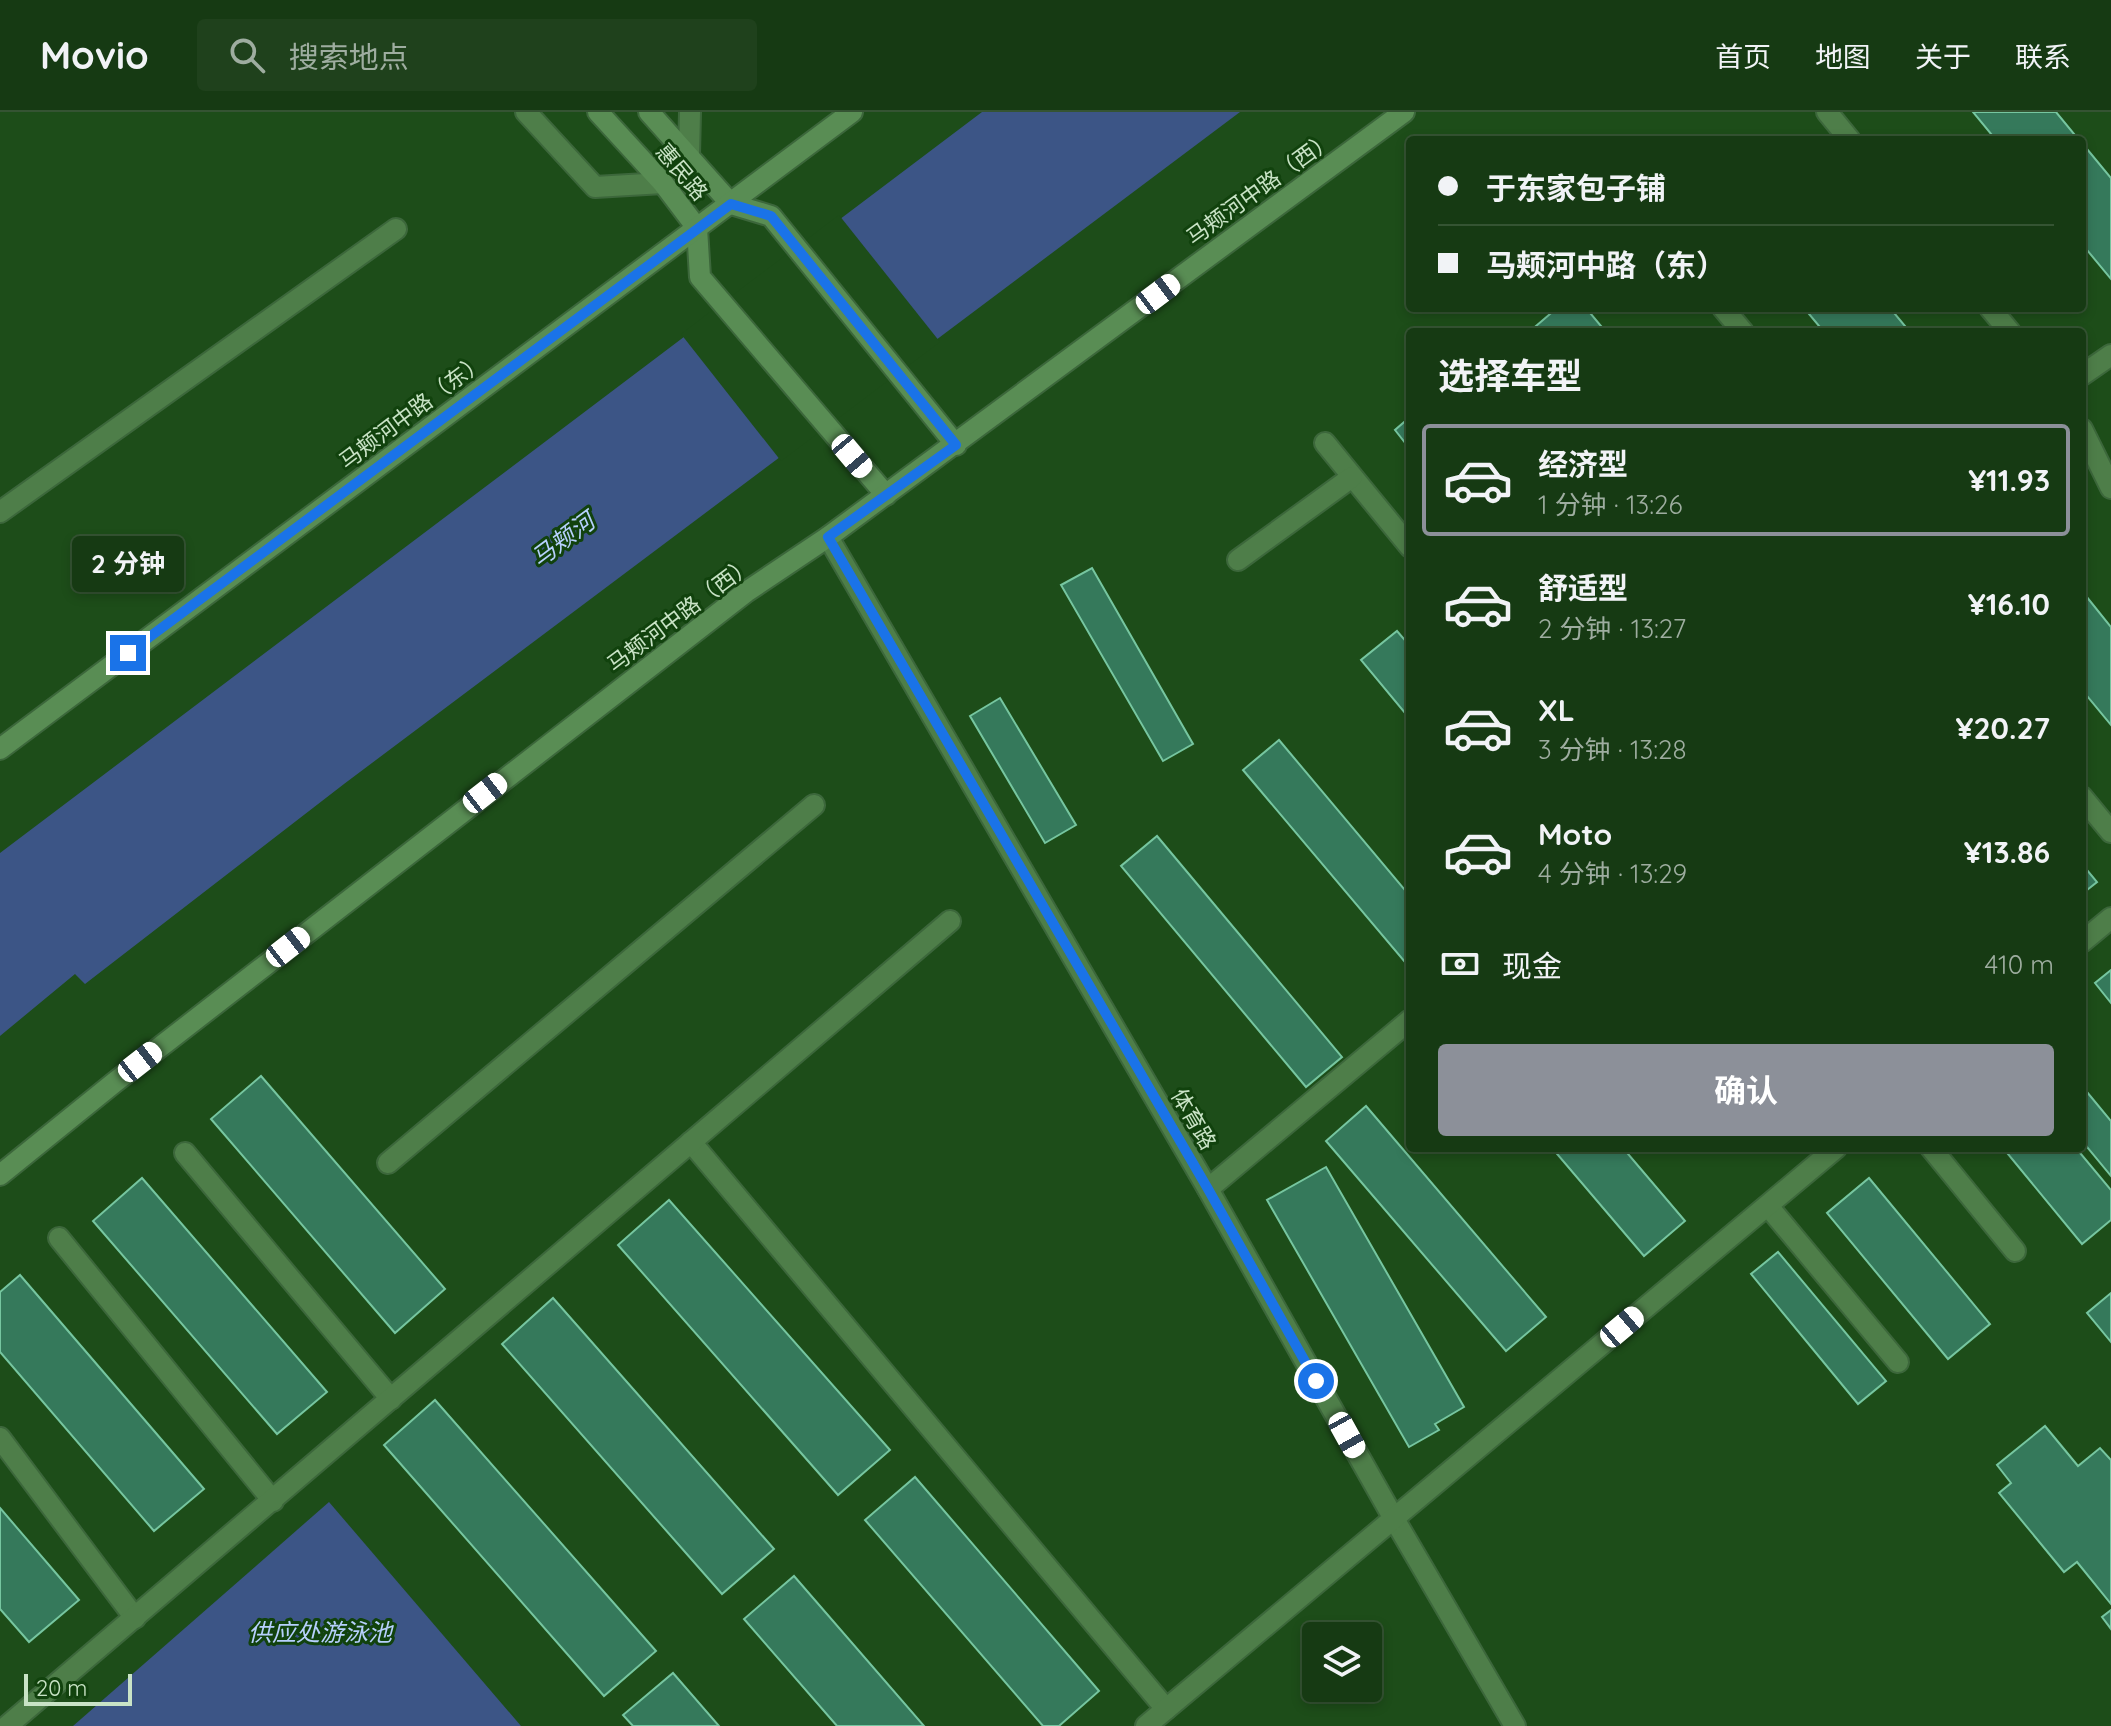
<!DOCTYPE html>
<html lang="zh">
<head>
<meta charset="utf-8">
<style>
  :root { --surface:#163a13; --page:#1f411c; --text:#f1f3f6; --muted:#9eada0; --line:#355433; --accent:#8c9099 }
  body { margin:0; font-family:Quicksand,"Noto Sans SC",sans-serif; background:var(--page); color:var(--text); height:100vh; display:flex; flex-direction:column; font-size:30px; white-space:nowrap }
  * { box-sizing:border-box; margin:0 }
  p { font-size:26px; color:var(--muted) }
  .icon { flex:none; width:44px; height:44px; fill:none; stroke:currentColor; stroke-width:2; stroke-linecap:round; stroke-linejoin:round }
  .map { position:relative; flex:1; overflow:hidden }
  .side { position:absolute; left:1406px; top:216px; width:680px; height:824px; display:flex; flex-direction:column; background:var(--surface); border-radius:8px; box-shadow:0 4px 12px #0003,0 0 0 2px var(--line) }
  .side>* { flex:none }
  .guide { position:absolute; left:1406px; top:24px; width:680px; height:176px; border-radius:8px; box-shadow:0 4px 12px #0003,0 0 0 2px var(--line); display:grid; align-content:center; height:176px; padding:0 32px; background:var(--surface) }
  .fabs { position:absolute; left:1302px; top:1510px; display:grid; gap:16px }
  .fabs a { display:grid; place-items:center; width:80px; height:80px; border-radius:8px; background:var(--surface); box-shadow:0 4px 12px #0003,0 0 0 2px var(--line); font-size:40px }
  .scale { position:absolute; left:24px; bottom:20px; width:108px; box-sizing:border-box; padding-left:8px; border:4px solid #c9e3c6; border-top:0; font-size:22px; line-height:28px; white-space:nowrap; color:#c9e3c6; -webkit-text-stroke:6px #11420d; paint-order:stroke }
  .end { position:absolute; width:36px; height:36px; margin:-18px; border:10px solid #1a73e8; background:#fff; box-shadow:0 0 0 4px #fff }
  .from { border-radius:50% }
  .bubble { position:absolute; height:56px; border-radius:8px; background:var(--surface); box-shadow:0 4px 12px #0003,0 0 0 2px var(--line); font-size:26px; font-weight:700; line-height:56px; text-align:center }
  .car { position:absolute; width:24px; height:48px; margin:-24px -12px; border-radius:10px; box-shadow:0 0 6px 2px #0007; background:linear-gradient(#fff 24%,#345 0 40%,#fff 0 76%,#345 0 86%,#fff 0) }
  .guide b { display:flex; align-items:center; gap:28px; height:76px; font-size:30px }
  .guide b+b { border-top:2px solid var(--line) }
  .guide i { width:20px; height:20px; background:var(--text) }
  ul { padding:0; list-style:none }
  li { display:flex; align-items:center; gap:24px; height:112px; margin:0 16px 12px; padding:0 16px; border:4px solid transparent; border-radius:8px }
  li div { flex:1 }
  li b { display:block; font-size:30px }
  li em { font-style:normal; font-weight:700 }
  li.on { border-color:var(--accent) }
  li>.icon { width:72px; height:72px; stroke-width:1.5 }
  h2 { padding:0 32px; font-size:36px; line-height:96px }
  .pay { display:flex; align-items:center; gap:20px; height:88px; padding:0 32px; font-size:30px }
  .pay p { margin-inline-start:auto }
  .button { display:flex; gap:16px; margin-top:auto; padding:16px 32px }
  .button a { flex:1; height:92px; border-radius:8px; background:var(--accent); color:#fff; font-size:32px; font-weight:700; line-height:92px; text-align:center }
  header { display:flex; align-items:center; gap:48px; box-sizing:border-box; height:112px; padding:0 40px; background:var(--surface); border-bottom:2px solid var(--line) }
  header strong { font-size:38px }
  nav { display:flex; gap:44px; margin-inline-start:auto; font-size:28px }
  .search { width:560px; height:72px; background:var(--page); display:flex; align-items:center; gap:20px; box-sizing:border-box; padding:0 28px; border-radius:8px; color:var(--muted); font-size:30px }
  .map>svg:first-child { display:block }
  .water { fill:#3c5586 }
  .pier { fill:#1d4d19 }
  .building { fill:#35795b; stroke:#76c6a0; stroke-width:2 }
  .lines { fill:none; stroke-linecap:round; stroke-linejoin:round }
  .lane-casing { stroke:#3c673b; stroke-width:24 }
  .street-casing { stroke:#3c673b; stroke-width:24 }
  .secondary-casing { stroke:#3c673b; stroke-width:24 }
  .lane { stroke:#4e7e49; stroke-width:20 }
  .street { stroke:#4e7e49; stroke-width:20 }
  .secondary { stroke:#598d54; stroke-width:20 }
  .route { stroke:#1a73e8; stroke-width:10 }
  .labels { text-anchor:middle; stroke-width:6; stroke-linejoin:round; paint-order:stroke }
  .street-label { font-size:22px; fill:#c9e3c6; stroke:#11420d }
  .water-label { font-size:24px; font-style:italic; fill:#b7d0fd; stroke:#11420d }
</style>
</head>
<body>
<header>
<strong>Movio</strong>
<div class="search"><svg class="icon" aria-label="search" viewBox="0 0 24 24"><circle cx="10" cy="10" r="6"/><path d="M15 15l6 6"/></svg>搜索地点</div>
<nav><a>首页</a><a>地图</a><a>关于</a><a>联系</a></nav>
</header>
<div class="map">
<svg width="2111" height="1614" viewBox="0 0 2111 1614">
  <rect width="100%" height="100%" fill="#1d4d19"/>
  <g class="water">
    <polygon points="982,0 1240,0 344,672 85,872 75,862 0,924 0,741"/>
    <polygon points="329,1390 521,1614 73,1614"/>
  </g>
  <polygon class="pier" points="839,103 940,230 781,349 681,222"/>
  <g class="building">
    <polygon points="1973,0 2056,0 2079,28 1996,28"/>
    <polygon points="2082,31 2111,66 2111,167 2082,132"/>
    <polygon points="1557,196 1586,196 1606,220 1529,220"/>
    <polygon points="1804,196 1890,196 1910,220 1824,220"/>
    <polygon points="1410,305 1410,337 1395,318"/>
    <polygon points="1092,456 1193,632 1163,649 1061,473"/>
    <polygon points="2082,479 2111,515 2111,613 2082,578"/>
    <polygon points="1397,519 1410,534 1410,607 1361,548"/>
    <polygon points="1000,586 1076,713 1045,731 970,604"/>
    <polygon points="1279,628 1410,784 1410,856 1243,658"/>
    <polygon points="1157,724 1342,945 1306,975 1121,754"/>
    <polygon points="2082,752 2097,770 2082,782"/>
    <polygon points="2111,858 2111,891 2095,871"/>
    <polygon points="261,964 445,1177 395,1221 211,1007"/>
    <polygon points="2082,974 2111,1009 2111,1064 2082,1029"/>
    <polygon points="1366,994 1546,1205 1506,1239 1326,1029"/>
    <polygon points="1552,1036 1623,1036 1685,1109 1644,1144"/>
    <polygon points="2003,1036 2076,1036 2111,1078 2111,1108 2082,1132"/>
    <polygon points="1326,1055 1464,1295 1435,1312 1439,1318 1409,1335 1267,1088"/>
    <polygon points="142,1066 327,1280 277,1322 93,1109"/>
    <polygon points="1869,1066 1990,1212 1948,1247 1827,1101"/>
    <polygon points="669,1088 890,1338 838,1383 618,1133"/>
    <polygon points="1778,1140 1886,1269 1858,1292 1751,1162"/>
    <polygon points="20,1163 204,1377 154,1419 0,1240 0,1180"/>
    <polygon points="2111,1181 2111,1230 2087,1201"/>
    <polygon points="553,1186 774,1437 722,1482 502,1232"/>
    <polygon points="435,1288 656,1539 604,1584 384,1333"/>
    <polygon points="2045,1314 2078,1354 2100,1336 2111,1348 2111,1492 2077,1450 2064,1460 1999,1381 2011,1371 1997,1353"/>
    <polygon points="915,1365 1099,1579 1059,1614 1043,1614 865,1408"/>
    <polygon points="0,1396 79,1488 29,1530 0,1497"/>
    <polygon points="794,1464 924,1614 837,1614 744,1507"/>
    <polygon points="2111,1498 2111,1517 2102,1505"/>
    <polygon points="673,1561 719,1614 633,1614 623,1603"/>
  </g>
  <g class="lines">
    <defs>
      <g id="lane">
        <polyline points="526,0 595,75 663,71"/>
        <polyline points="689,43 690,0"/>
        <polyline points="388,1051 814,693"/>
      </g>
      <g id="street">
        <polyline points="1827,0 1850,28"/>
        <polyline points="1723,196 1743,220"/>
        <polyline points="1990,196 2010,220"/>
        <polyline points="2082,263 2111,243"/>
        <polyline points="2082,317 2111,376"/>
        <polyline points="1325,331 1410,435"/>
        <polyline points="0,400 396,117"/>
        <polyline points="828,425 1208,1077 1393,1405 1515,1614"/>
        <polyline points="1238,448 1352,365"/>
        <polyline points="2082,685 2111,720"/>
        <polyline points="2082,830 2111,806"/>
        <polyline points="691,1030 1166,1597"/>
        <polyline points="1931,1036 2015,1139"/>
        <polyline points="185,1041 391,1287"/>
        <polyline points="1208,1077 1410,908"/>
        <polyline points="1768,1094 1898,1250"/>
        <polyline points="59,1126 273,1389"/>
        <polyline points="0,1326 135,1506"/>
        <polyline points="7,1614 950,809"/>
        <polyline points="1146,1614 1836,1036"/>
      </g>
      <g id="secondary">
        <polyline points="598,0 663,71 697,116"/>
        <polyline points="649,0 731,92"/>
        <polyline points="731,92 771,104 956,333"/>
        <polyline points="697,116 700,165 886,383"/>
        <polyline points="0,637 852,0"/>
        <polyline points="0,1063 115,970 746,480 828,425 1404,0"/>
      </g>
    </defs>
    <use href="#lane" class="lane-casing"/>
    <use href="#street" class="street-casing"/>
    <use href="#secondary" class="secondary-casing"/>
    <use href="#lane" class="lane"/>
    <use href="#street" class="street"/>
    <use href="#secondary" class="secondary"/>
  </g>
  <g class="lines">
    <polyline class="route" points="128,541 731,92 771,104 956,333 828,425 1208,1077 1316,1269"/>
  </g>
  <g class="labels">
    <g class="street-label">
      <text transform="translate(682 60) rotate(50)" y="8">惠民路</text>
      <text transform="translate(1260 76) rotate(-36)" y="8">马颊河中路（西）</text>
      <text transform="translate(412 299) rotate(-37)" y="8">马颊河中路（东）</text>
      <text transform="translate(680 502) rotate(-37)" y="8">马颊河中路（西）</text>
      <text transform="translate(1194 1007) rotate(60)" y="8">体育路</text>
    </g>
    <g class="water-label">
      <text transform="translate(563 428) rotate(-37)" y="8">马颊河</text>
      <text x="320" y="1529">供应处游泳池</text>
    </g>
  </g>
</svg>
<div class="fabs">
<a><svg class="icon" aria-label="layers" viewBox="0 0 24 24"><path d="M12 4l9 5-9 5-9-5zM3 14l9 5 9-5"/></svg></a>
</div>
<div class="scale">20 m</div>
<i class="end from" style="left:1316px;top:1269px"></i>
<i class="end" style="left:128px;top:541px"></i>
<div class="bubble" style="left:72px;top:424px;width:112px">2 分钟</div>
<i class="car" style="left:1158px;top:182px;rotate:53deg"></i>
<i class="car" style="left:852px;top:344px;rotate:140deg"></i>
<i class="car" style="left:485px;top:681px;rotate:52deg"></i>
<i class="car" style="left:288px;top:835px;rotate:52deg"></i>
<i class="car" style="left:140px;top:950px;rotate:52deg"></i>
<i class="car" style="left:1622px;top:1215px;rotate:50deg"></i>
<i class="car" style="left:1347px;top:1323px;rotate:151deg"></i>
<div class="guide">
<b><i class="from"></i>于东家包子铺</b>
<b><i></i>马颊河中路（东）</b>
</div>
<section class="side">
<h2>选择车型</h2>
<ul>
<li class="on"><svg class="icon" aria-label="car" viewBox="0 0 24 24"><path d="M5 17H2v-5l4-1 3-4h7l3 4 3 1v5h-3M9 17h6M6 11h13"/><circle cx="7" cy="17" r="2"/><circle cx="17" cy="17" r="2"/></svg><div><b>经济型</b><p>1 分钟 · 13:26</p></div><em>¥11.93</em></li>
<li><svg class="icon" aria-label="car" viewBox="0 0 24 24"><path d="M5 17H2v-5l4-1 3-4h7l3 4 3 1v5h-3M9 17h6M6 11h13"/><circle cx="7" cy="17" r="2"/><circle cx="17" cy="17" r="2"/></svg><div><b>舒适型</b><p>2 分钟 · 13:27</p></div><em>¥16.10</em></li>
<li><svg class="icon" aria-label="car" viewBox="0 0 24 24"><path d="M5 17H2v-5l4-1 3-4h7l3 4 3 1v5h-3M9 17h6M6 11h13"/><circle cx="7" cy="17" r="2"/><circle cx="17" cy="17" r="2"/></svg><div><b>XL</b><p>3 分钟 · 13:28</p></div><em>¥20.27</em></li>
<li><svg class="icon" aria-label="car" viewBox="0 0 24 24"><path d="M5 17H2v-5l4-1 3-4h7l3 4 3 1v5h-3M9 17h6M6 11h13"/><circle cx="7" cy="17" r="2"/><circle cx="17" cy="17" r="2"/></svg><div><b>Moto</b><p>4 分钟 · 13:29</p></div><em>¥13.86</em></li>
</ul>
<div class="pay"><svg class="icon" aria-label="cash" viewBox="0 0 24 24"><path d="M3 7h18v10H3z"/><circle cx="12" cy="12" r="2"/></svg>现金<p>410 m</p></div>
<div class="button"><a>确认</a></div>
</section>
</div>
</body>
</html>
